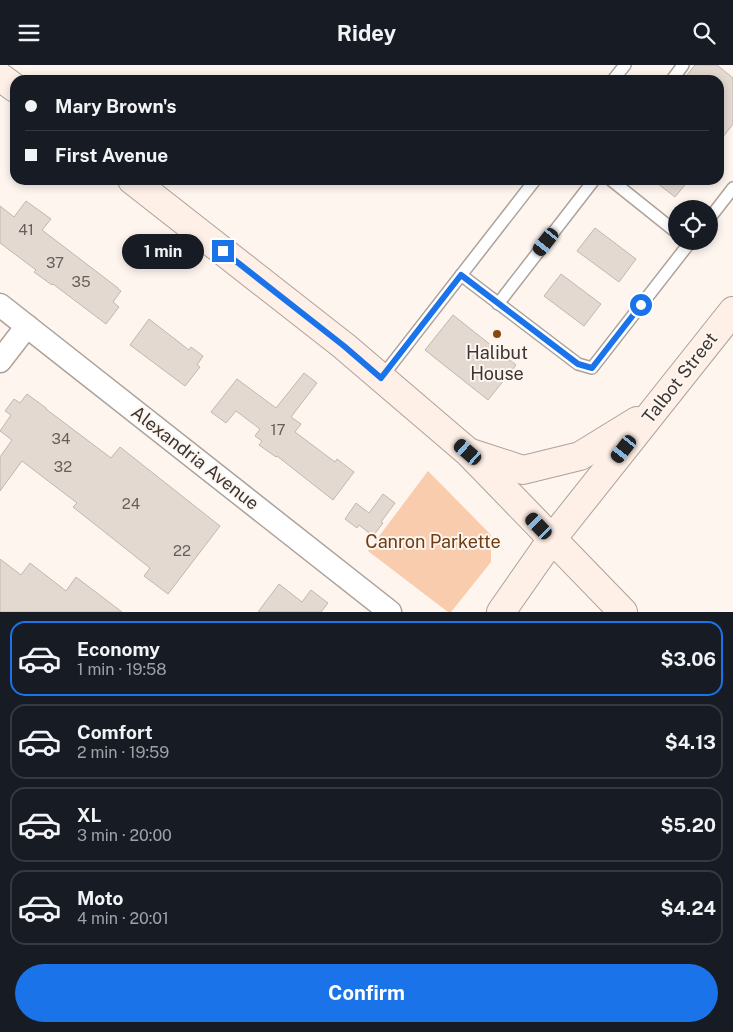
<!DOCTYPE html>
<html lang="en">
<head>
<meta charset="utf-8">
<style>
  :root { --surface:#171b24; --page:#20242c; --text:#f1f3f6; --muted:#9ea1a6; --line:#363941; --accent:#1a73e8 }
  body { margin:0; font-family:"Public Sans",sans-serif; background:var(--page); color:var(--text); height:100vh; display:flex; flex-direction:column; font-size:19px; white-space:nowrap }
  * { box-sizing:border-box; margin:0 }
  p { font-size:16px; color:var(--muted) }
  .icon { flex:none; width:28px; height:28px; fill:none; stroke:currentColor; stroke-width:2; stroke-linecap:round; stroke-linejoin:round }
  .map { position:relative; height:547px; overflow:hidden }
  .drawer { display:flex; flex-direction:column; background:var(--surface); flex:1 }
  .drawer>* { flex:none }
  .banner { position:absolute; left:10px; top:10px; width:714px; height:110px; border-radius:15px; box-shadow:0 2px 8px #0003; display:grid; align-content:center; height:110px; padding:0 15px; background:var(--surface) }
  .tools { position:absolute; left:668px; top:135px; display:grid; gap:10px }
  .tools a { display:grid; place-items:center; width:50px; height:50px; border-radius:50%; background:var(--surface); box-shadow:0 2px 8px #0003; font-size:25px }
  .end { position:absolute; width:22px; height:22px; margin:-11px; border:6px solid #1a73e8; background:#fff; box-shadow:0 0 0 2px #fff }
  .from { border-radius:50% }
  .bubble { position:absolute; height:35px; border-radius:18px; background:var(--surface); box-shadow:0 2px 8px #0003; font-size:16px; font-weight:700; line-height:35px; text-align:center }
  .car { position:absolute; width:15px; height:30px; margin:-15px -8px; border-radius:6px; box-shadow:0 0 4px 1px #0007; background:linear-gradient(#222 24%,#8ab4d8 0 40%,#222 0 76%,#8ab4d8 0 86%,#222 0) }
  .banner b { display:flex; align-items:center; gap:18px; height:48px; font-size:19px }
  .banner b+b { border-top:1px solid var(--line) }
  .banner i { width:12px; height:12px; background:var(--text) }
  ul { padding:9px 0 0; list-style:none }
  li { display:flex; align-items:center; gap:15px; height:75px; margin:0 10px 8px; padding:0 5px; border:2px solid var(--line); border-radius:15px }
  li div { flex:1 }
  li b { display:block; font-size:19px }
  li em { font-style:normal; font-weight:700 }
  li.current { border-color:var(--accent) }
  li>.icon { width:45px; height:45px; stroke-width:1.5 }
  .primary-button { display:flex; gap:10px; margin-top:auto; padding:10px 15px }
  .primary-button a { flex:1; height:58px; border-radius:30px; background:var(--accent); color:#fff; font-size:20px; font-weight:700; line-height:58px; text-align:center }
  header { display:flex; justify-content:space-between; align-items:center; height:65px; padding:0 15px; background:var(--surface); font-size:22px; font-weight:700 }
  .map>svg:first-child { display:block }
  .green { fill:#f8ccad }
  .building { fill:#e3d9d1; stroke:#c1b7b0 }
  .lines { fill:none; stroke-linecap:round; stroke-linejoin:round }
  .lane-casing { stroke:#aca29b; stroke-width:14 }
  .street-casing { stroke:#aca29b; stroke-width:25 }
  .secondary-casing { stroke:#aca29b; stroke-width:30 }
  .lane { stroke:#fff; stroke-width:11 }
  .street { stroke:#fff; stroke-width:22 }
  .secondary { stroke:#fef0e7; stroke-width:28 }
  .route { stroke:#1a73e8; stroke-width:6 }
  .poi-dot { fill:#87490d; stroke:#fef5ef; stroke-width:2 }
  .labels { text-anchor:middle; stroke-width:4; stroke-linejoin:round; paint-order:stroke }
  .number-label { font-size:15px; fill:#655f5b }
  .poi-label { font-size:18px; fill:#3b3634; stroke:#fef5ef }
  .street-label { font-size:18px; fill:#3b3634; stroke:#fef5ef }
  .park-label { font-size:18px; fill:#6d3d13; stroke:#fef5ef }
</style>
</head>
<body>
<header><svg class="icon" aria-label="menu" viewBox="0 0 24 24"><path d="M4 6h16M4 12h16M4 18h16"/></svg>Ridey<svg class="icon" aria-label="search" viewBox="0 0 24 24"><circle cx="10" cy="10" r="6"/><path d="M15 15l6 6"/></svg></header>
<div class="map">
<svg width="733" height="547" viewBox="0 0 733 547">
  <rect width="100%" height="100%" fill="#fef5ef"/>
  <polygon class="green" points="428,406 491,470 491,497 451,547 448,547 368,486"/>
  <g class="building">
    <polygon points="695,0 717,0 733,13 733,59 719,77 719,15 683,15"/>
    <polygon points="653,115 689,115 675,132"/>
    <polygon points="26,136 51,154 42,165 118,223 118,224 121,226 113,237 119,242 106,259 53,219 52,220 34,207 36,205 0,178 0,141 14,152"/>
    <polygon points="595,163 636,194 619,217 577,186"/>
    <polygon points="561,209 601,239 584,261 544,231"/>
    <polygon points="453,250 516,300 488,335 425,285"/>
    <polygon points="149,254 189,285 191,282 203,291 197,300 200,302 185,321 130,280"/>
    <polygon points="304,308 317,318 291,352 301,359 295,367 335,397 337,394 354,407 333,435 277,391 276,392 259,380 262,376 255,371 260,364 236,346 226,358 211,347 237,314 276,343"/>
    <polygon points="27,329 46,343 46,344 111,393 120,382 220,461 168,529 144,511 150,503 73,442 77,438 22,396 0,426 0,392 12,375 0,366 11,350 5,346 14,334 20,338"/>
    <polygon points="383,429 395,438 381,457 383,458 373,471 359,460 357,463 345,454 356,438 369,448"/>
    <polygon points="0,494 21,510 30,498 66,526 76,512 122,547 0,547"/>
    <polygon points="279,519 302,537 311,525 328,538 321,547 258,547"/>
  </g>
  <g class="lines">
    <defs>
      <g id="lane">
        <polyline points="613,15 625,0"/>
        <polyline points="672,15 683,0"/>
        <polyline points="611,115 676,167"/>
        <polyline points="709,154 733,123"/>
        <polyline points="461,210 578,299 592,303 691,176"/>
        <polyline points="498,239 594,115"/>
        <polyline points="381,313 535,115"/>
      </g>
      <g id="street">
        <polyline points="0,240 390,547"/>
        <polyline points="0,296 27,261"/>
      </g>
      <g id="secondary">
        <polyline points="0,12 15,23"/>
        <polyline points="132,115 344,281 468,387 623,547"/>
        <polyline points="471,388 523,405 580,391 637,356"/>
        <polyline points="501,547 552,474 733,246"/>
      </g>
    </defs>
    <use href="#lane" class="lane-casing"/>
    <use href="#street" class="street-casing"/>
    <use href="#secondary" class="secondary-casing"/>
    <use href="#lane" class="lane"/>
    <use href="#street" class="street"/>
    <use href="#secondary" class="secondary"/>
  </g>
  <g class="lines">
    <polyline class="route" points="223,186 344,281 381,313 461,210 578,299 592,303 641,240"/>
  </g>
  <circle class="poi-dot" cx="497" cy="269" r="5"/>
  <g class="labels">
    <g class="number-label">
      <text x="26" y="170">41</text>
      <text x="55" y="203">37</text>
      <text x="81" y="222">35</text>
      <text x="278" y="370">17</text>
      <text x="61" y="379">34</text>
      <text x="63" y="407">32</text>
      <text x="131" y="444">24</text>
      <text x="182" y="491">22</text>
    </g>
    <g class="poi-label">
      <text x="497" y="294">Halibut<tspan x="497" dy="21">House</tspan></text>
    </g>
    <g class="street-label">
      <text transform="translate(680 313) rotate(-52)" y="6">Talbot Street</text>
      <text transform="translate(195 393) rotate(38)" y="6">Alexandria Avenue</text>
    </g>
    <g class="park-label">
      <text x="433" y="483">Canron Parkette</text>
    </g>
  </g>
</svg>
<div class="tools">
<a><svg class="icon" aria-label="locate" viewBox="0 0 24 24"><circle cx="12" cy="12" r="6"/><path d="M12 2v4M12 18v4M2 12h4M18 12h4"/></svg></a>
</div>
<i class="end from" style="left:641px;top:240px"></i>
<i class="end" style="left:223px;top:186px"></i>
<div class="bubble" style="left:122px;top:169px;width:82px">1 min</div>
<i class="car" style="left:546px;top:177px;rotate:218deg"></i>
<i class="car" style="left:624px;top:384px;rotate:218deg"></i>
<i class="car" style="left:468px;top:387px;rotate:311deg"></i>
<i class="car" style="left:539px;top:461px;rotate:316deg"></i>
<div class="banner">
<b><i class="from"></i>Mary Brown's</b>
<b><i></i>First Avenue</b>
</div>
</div>
<section class="drawer">
<ul>
<li class="current"><svg class="icon" aria-label="car" viewBox="0 0 24 24"><path d="M5 17H2v-5l4-1 3-4h7l3 4 3 1v5h-3M9 17h6M6 11h13"/><circle cx="7" cy="17" r="2"/><circle cx="17" cy="17" r="2"/></svg><div><b>Economy</b><p>1 min · 19:58</p></div><em>$3.06</em></li>
<li><svg class="icon" aria-label="car" viewBox="0 0 24 24"><path d="M5 17H2v-5l4-1 3-4h7l3 4 3 1v5h-3M9 17h6M6 11h13"/><circle cx="7" cy="17" r="2"/><circle cx="17" cy="17" r="2"/></svg><div><b>Comfort</b><p>2 min · 19:59</p></div><em>$4.13</em></li>
<li><svg class="icon" aria-label="car" viewBox="0 0 24 24"><path d="M5 17H2v-5l4-1 3-4h7l3 4 3 1v5h-3M9 17h6M6 11h13"/><circle cx="7" cy="17" r="2"/><circle cx="17" cy="17" r="2"/></svg><div><b>XL</b><p>3 min · 20:00</p></div><em>$5.20</em></li>
<li><svg class="icon" aria-label="car" viewBox="0 0 24 24"><path d="M5 17H2v-5l4-1 3-4h7l3 4 3 1v5h-3M9 17h6M6 11h13"/><circle cx="7" cy="17" r="2"/><circle cx="17" cy="17" r="2"/></svg><div><b>Moto</b><p>4 min · 20:01</p></div><em>$4.24</em></li>
</ul>
<div class="primary-button"><a>Confirm</a></div>
</section>
</body>
</html>
